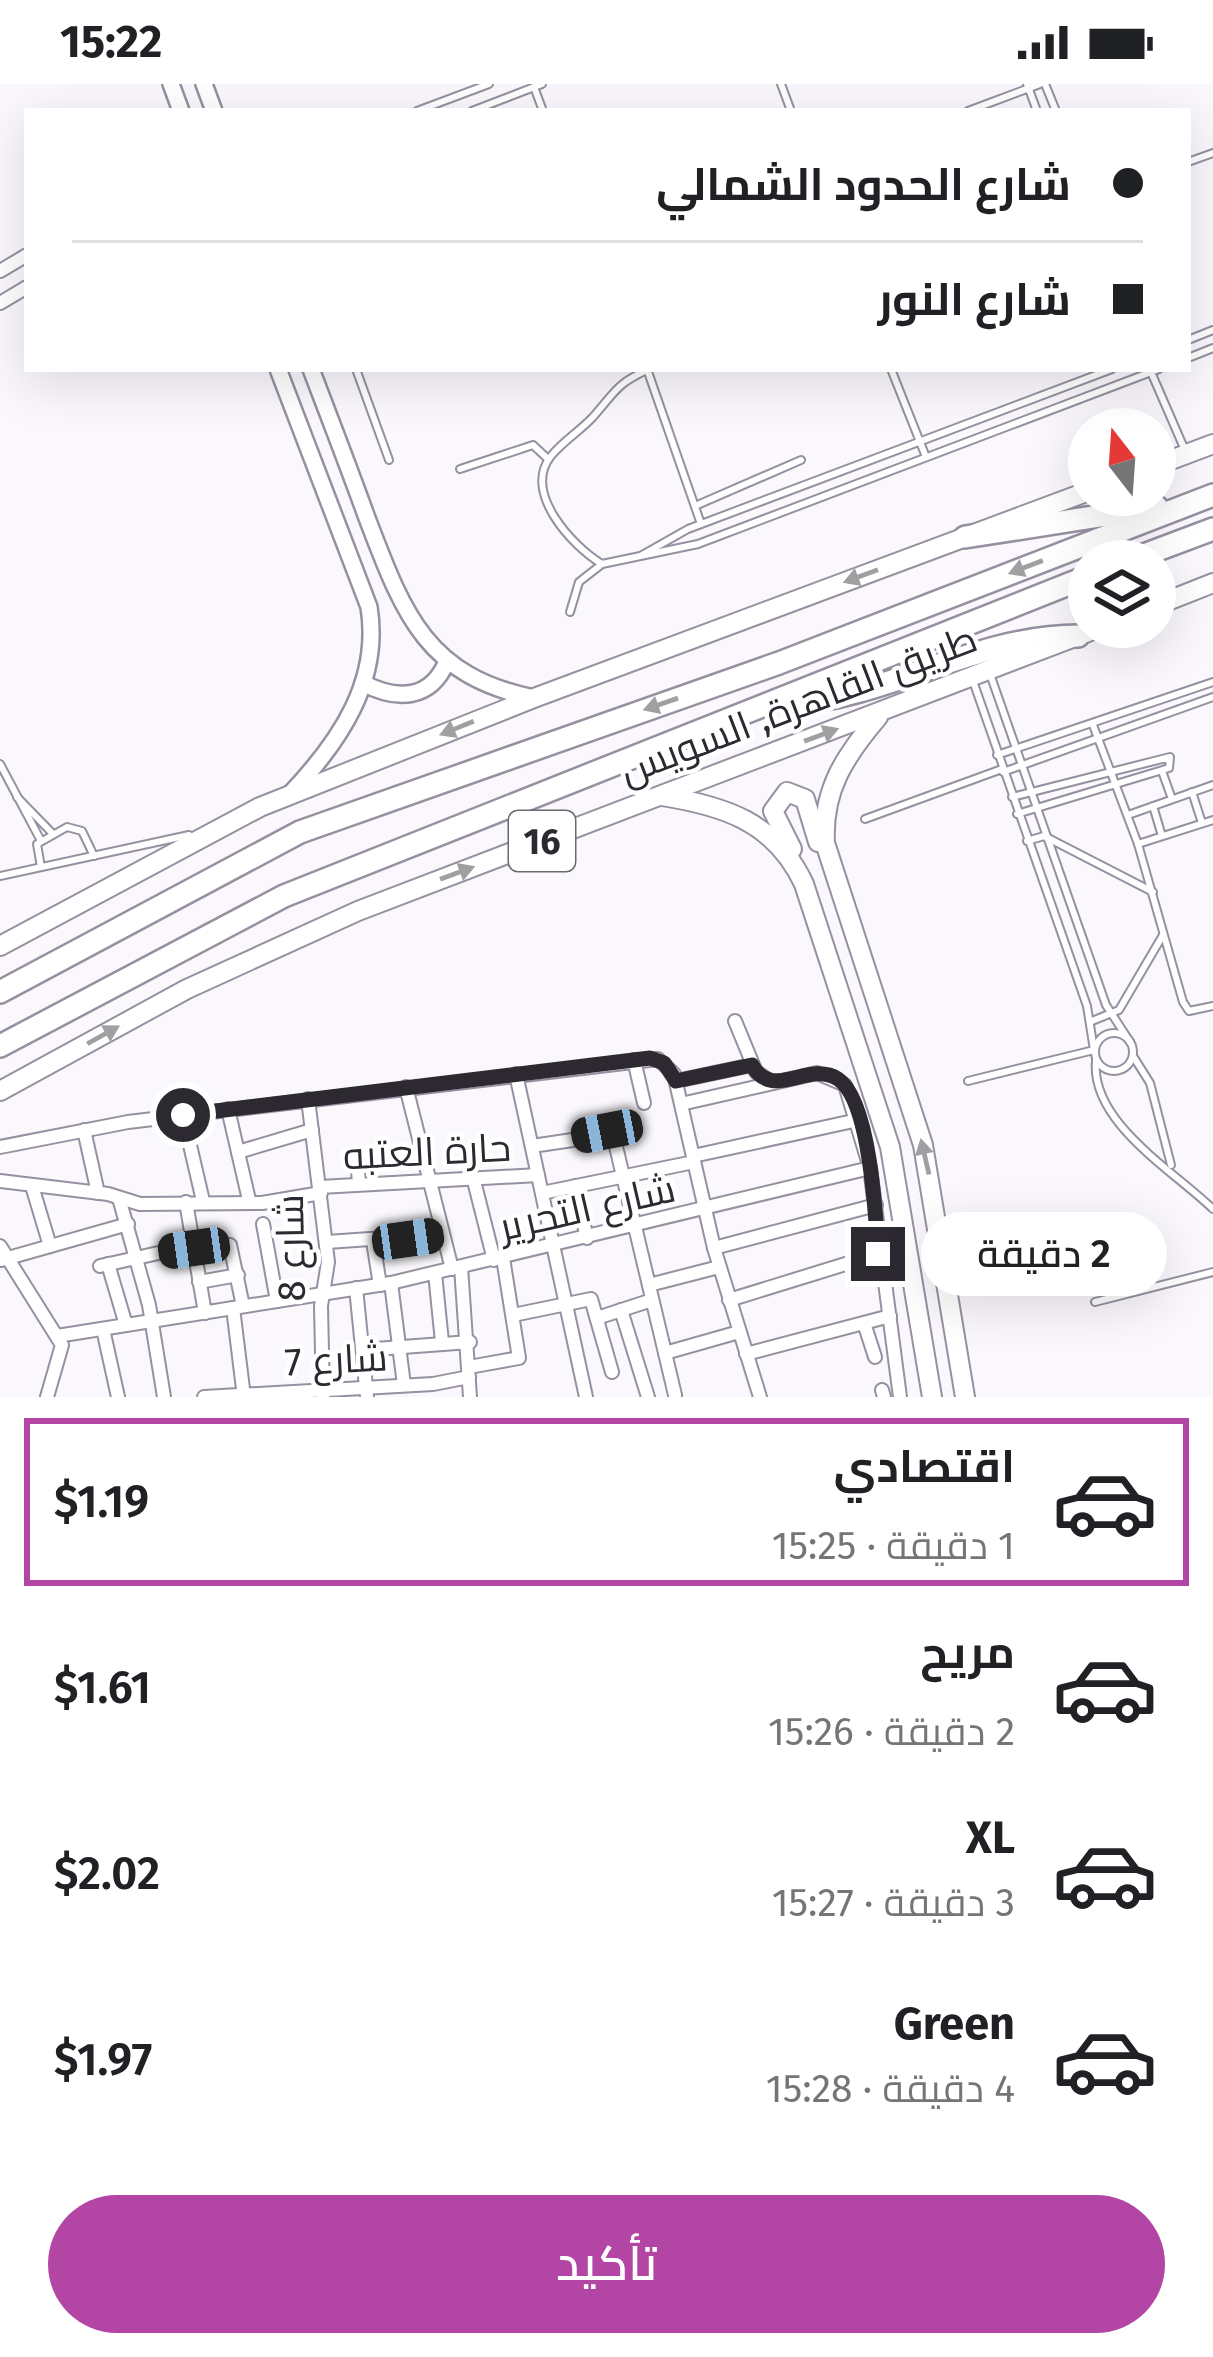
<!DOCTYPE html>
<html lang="ar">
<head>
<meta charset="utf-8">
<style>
  :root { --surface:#fff; --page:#f6f6f6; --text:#202124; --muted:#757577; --line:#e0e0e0; --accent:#b346a4 }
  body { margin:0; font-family:"Fira Sans",Cairo,sans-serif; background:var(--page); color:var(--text); direction:rtl; height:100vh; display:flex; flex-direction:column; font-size:45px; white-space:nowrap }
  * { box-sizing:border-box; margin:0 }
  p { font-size:39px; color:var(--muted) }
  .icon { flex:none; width:66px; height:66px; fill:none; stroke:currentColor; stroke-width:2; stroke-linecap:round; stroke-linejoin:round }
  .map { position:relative; height:1313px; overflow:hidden; direction:ltr }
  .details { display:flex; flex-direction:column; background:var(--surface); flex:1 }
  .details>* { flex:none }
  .guide { position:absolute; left:24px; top:24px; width:1167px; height:264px; border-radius:0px; box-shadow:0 12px 48px #0002; direction:rtl; display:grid; align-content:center; height:264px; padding:0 48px; background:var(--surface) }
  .needle { width:78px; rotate:343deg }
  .fabs { position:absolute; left:1068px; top:324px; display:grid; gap:24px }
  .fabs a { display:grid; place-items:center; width:108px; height:108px; border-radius:50%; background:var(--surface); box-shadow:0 12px 48px #0002; font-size:60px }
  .end { position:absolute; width:54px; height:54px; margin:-27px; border:15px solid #2c2930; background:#fff; box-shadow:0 0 0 6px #fff }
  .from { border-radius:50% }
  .bubble { position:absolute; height:84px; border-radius:42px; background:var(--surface); box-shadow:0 12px 48px #0002; font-size:39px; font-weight:600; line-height:84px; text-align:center; direction:rtl }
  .car { position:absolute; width:36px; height:72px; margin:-36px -18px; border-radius:15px; box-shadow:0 0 9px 3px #0007; background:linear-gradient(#222 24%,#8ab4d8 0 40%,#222 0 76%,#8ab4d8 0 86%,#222 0) }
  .guide b { display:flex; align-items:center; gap:42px; height:114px; font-size:45px }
  .guide b+b { border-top:3px solid var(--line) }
  .guide i { width:30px; height:30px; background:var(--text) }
  ul { padding:21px 0 0; list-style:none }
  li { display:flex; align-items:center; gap:36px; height:168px; margin:0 24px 18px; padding:0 24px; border:6px solid transparent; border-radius:0px }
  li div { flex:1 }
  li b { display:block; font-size:45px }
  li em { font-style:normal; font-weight:600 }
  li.selected { border-color:var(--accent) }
  li>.icon { width:108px; height:108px; stroke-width:1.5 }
  .primary-button { display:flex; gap:24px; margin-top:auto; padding:24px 48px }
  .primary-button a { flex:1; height:138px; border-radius:72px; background:var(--accent); color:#fff; font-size:48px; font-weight:600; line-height:138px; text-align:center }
  .status { display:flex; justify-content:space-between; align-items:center; height:84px; padding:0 60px; background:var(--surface); direction:ltr }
  .status svg { height:33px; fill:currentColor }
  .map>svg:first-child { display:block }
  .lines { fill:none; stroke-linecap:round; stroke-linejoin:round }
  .service-casing { stroke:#9690a1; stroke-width:10 }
  .minor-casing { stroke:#9690a1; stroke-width:16 }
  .tertiary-casing { stroke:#9690a1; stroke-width:20 }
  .primary-casing { stroke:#9690a1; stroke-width:22 }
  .motorway-casing { stroke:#9690a1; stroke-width:26 }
  .service { stroke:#fff; stroke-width:6 }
  .minor { stroke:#fff; stroke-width:12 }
  .tertiary { stroke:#fff; stroke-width:15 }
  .primary { stroke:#fff; stroke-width:18 }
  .motorway { stroke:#fff; stroke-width:21 }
  .oneway { fill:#a09fa2 }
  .route { stroke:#2c2930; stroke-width:15 }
  .labels { text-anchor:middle; stroke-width:9; stroke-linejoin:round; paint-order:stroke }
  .shield { fill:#fff; stroke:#6b696e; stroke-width:3 }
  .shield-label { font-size:36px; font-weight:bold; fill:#2c2930 }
  .street-label { font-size:39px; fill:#2c2930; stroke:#fff }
</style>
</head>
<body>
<div class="status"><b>15:22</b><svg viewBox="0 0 49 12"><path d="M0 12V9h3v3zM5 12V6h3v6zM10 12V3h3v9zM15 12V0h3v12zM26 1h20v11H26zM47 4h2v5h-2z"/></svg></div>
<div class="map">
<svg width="1213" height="1313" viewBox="0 0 1213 1313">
  <rect width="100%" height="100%" fill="#faf8fc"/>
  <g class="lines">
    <defs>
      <g id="service">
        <polyline points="781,0 791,27"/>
        <polyline points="1027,0 1037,27"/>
        <polyline points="1045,0 1056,27"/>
        <polyline points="534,3 543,27"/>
        <polyline points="417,27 489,0"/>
        <polyline points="472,27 542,0"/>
        <polyline points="968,27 1040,0"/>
        <polyline points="1188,78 1213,69"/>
        <polyline points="1188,256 1213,246"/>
        <polyline points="1188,274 1213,264"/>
        <polyline points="356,285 389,376"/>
        <polyline points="647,285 701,440"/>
        <path d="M649 285C616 300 616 307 593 333 580 347 563 357 551 372 522 408 572 462 602 480L698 460 1159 285"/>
        <polyline points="891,285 926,373"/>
        <polyline points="1151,288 1184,364"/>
        <polyline points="460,385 533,361 548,375"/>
        <polyline points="695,422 801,376"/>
        <polyline points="642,471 688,445 1112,285"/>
        <polyline points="570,528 579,498 602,480"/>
        <polyline points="989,587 1106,921 1130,958"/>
        <polyline points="1093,641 1138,760 1213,736"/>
        <polyline points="997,671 1213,598"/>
        <polyline points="0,680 40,755"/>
        <polyline points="1162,687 1172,715"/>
        <polyline points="1003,688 1213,613"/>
        <polyline points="1192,708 1202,739"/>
        <polyline points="17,713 53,750"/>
        <polyline points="1012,713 1170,673 1169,684 1017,730"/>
        <polyline points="1153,722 1162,752"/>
        <polyline points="1128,731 1213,701"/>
        <polyline points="865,735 1002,685"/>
        <polyline points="1027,757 1044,752 1153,808"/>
        <polyline points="1138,760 1183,918 1189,927 1213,922"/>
        <polyline points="41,783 37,760 67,743 82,747 94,772"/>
        <polyline points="0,792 189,751"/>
        <polyline points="1092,937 1119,926 1163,851"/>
        <circle cx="1114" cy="968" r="19"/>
        <polyline points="1133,972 1150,999 1171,1081"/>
        <path d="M1096 977C1090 1038 1174 1087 1213 1125"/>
        <polyline points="968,997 1094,966 1087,922 973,597"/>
        <polyline points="1095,1218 1213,1188"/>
      </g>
      <g id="minor">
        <polyline points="0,187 27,171"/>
        <polyline points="0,219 27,203"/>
        <polyline points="735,937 756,988 773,999"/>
        <polyline points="634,976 644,1019"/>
        <polyline points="516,990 586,1313"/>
        <polyline points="676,997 752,981"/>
        <polyline points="406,1003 452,1185"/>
        <polyline points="308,1015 328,1178 321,1222 323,1313"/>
        <polyline points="681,1020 817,989 845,1001 870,1084 900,1313"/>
        <polyline points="228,1025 249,1116"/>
        <polyline points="183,1031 203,1117"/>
        <polyline points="84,1046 98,1109"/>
        <polyline points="532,1062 613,1050 675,1311"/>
        <polyline points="0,1063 128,1038 658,975 674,990 714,1164 760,1313"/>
        <polyline points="238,1068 312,1046"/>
        <polyline points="693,1072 858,1036"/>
        <polyline points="357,1073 359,1100"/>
        <polyline points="473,1093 494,1176"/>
        <polyline points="0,1097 108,1110 140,1120 262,1119 321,1109"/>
        <polyline points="32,1102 50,1162"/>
        <polyline points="575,1102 587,1154"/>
        <polyline points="320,1103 538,1091"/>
        <polyline points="542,1109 694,1078"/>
        <polyline points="119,1114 149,1221 164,1313"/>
        <polyline points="186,1118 205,1229"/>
        <polyline points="263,1140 277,1217"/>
        <polyline points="373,1157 380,1201"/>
        <polyline points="327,1158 442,1150"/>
        <polyline points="0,1162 62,1261 47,1313"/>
        <polyline points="714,1164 876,1121"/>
        <polyline points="1,1176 128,1140"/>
        <polyline points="108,1180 126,1241"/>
        <polyline points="100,1182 163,1168 230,1161 243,1222"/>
        <polyline points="461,1183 470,1313"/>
        <polyline points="435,1189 442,1258"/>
        <polyline points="199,1198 238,1191"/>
        <polyline points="391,1199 404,1301"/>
        <polyline points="649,1201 719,1183"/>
        <polyline points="356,1204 367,1313"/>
        <polyline points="729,1216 878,1170"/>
        <polyline points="233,1224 244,1313"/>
        <polyline points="621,1226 648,1313"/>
        <polyline points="513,1231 591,1215 612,1288"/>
        <polyline points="597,1234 652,1216"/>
        <polyline points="864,1239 875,1273"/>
        <polyline points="103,1245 118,1313"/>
        <polyline points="57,1252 391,1199 870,1084"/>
        <polyline points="362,1266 470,1258"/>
        <polyline points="665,1269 739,1248"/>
        <polyline points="746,1270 890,1232"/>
        <polyline points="469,1283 519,1274 503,1174"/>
        <polyline points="882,1306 884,1313"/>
        <polyline points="204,1313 433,1300 469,1293"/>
      </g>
      <g id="tertiary">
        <polyline points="171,0 181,27"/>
        <polyline points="204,0 214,27"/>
        <path d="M278 285 369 523C381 597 340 657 291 709"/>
        <path d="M311 285C330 335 349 384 367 434 403 528 425 592 534 614"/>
        <path d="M363 599C397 617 431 616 447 577"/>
      </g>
      <g id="primary">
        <polyline points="1155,382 1213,360"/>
        <polyline points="1155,522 1213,499"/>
        <path d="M878 633C845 672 822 706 825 759L923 1061 965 1313"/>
        <path d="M662 712C725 722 775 738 804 800L890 1063 932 1313"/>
        <polyline points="792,765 773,727 787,708 805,715 818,758"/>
        <polyline points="0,862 260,723 534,614 1089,407"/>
        <polyline points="0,1007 187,905 358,827 1101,543"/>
      </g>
      <g id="motorway">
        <polyline points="965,453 1157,423"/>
        <polyline points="1128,477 1213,445"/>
        <path d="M791 620C890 612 977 552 1078 552"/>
        <polyline points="0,908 300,748 779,579 1213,411"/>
        <polyline points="0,962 284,812 1089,492"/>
      </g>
    </defs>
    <use href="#service" class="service-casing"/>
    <use href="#minor" class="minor-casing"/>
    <use href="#tertiary" class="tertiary-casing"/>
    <use href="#primary" class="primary-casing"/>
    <use href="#motorway" class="motorway-casing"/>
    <use href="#service" class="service"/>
    <use href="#minor" class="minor"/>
    <use href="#tertiary" class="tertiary"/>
    <use href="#primary" class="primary"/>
    <use href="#motorway" class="motorway"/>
  </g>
  <defs><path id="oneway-solid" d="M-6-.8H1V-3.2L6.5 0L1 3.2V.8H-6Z" transform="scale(3)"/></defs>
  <g class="oneway">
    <use href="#oneway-solid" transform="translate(1026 483) rotate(159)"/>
    <use href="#oneway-solid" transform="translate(861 492) rotate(160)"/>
    <use href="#oneway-solid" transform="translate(661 620) rotate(161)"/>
    <use href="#oneway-solid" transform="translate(457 644) rotate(158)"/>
    <use href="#oneway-solid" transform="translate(821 651) rotate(-20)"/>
    <use href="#oneway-solid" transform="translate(457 789) rotate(-20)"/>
    <use href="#oneway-solid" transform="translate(103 951) rotate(-29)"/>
    <use href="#oneway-solid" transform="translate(925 1073) rotate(-103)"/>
  </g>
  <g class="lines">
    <path class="route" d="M183 1031 650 974 664 979 676 997 752 981C773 1018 808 976 838 995 870 1016 876 1133 878 1170"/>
  </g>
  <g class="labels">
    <rect class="shield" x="509" y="727" width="66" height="60" rx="9"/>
    <g class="shield-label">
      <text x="542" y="770">16</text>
    </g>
    <g class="street-label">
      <text transform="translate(798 620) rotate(-21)" y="14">طريق القاهرة, السويس</text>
      <text transform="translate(427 1067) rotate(-3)" y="14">حارة العتبه</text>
      <text transform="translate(587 1123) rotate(-13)" y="14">شارع التحرير</text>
      <text transform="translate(290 1164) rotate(-91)" y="14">شارع 8</text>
      <text transform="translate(336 1275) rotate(-3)" y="14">شارع 7</text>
    </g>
  </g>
</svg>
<div class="fabs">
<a><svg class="needle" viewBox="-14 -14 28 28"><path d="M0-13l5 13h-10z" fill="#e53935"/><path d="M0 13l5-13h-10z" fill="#757577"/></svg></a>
<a><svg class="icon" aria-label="layers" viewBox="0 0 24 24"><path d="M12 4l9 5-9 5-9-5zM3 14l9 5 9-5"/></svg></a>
</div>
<i class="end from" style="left:183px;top:1031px"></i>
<i class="end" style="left:878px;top:1170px"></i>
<div class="bubble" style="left:921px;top:1128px;width:246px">2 دقيقة</div>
<i class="car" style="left:607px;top:1047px;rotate:259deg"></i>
<i class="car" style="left:408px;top:1155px;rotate:82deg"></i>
<i class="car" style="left:194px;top:1164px;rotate:262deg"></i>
<div class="guide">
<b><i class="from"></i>شارع الحدود الشمالي</b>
<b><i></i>شارع النور</b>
</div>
</div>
<section class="details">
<ul>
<li class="selected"><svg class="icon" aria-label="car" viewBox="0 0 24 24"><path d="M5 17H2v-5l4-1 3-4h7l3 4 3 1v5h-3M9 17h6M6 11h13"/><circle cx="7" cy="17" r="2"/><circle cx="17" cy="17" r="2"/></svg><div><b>اقتصادي</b><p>1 دقيقة · 15:25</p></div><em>$1.19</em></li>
<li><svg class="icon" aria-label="car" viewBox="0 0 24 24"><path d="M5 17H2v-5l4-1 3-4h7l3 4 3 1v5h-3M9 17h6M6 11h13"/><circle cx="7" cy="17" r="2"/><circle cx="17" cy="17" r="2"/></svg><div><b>مريح</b><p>2 دقيقة · 15:26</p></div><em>$1.61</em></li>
<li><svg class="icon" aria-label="car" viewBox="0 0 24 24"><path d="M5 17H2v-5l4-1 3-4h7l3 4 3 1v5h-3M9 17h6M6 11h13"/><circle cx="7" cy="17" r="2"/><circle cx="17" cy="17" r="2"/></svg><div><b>XL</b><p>3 دقيقة · 15:27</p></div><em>$2.02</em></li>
<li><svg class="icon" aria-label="car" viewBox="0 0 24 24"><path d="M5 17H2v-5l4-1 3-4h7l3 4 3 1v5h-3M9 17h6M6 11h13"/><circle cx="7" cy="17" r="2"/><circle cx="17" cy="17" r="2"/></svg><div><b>Green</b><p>4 دقيقة · 15:28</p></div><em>$1.97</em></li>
</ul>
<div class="primary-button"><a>تأكيد</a></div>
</section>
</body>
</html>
